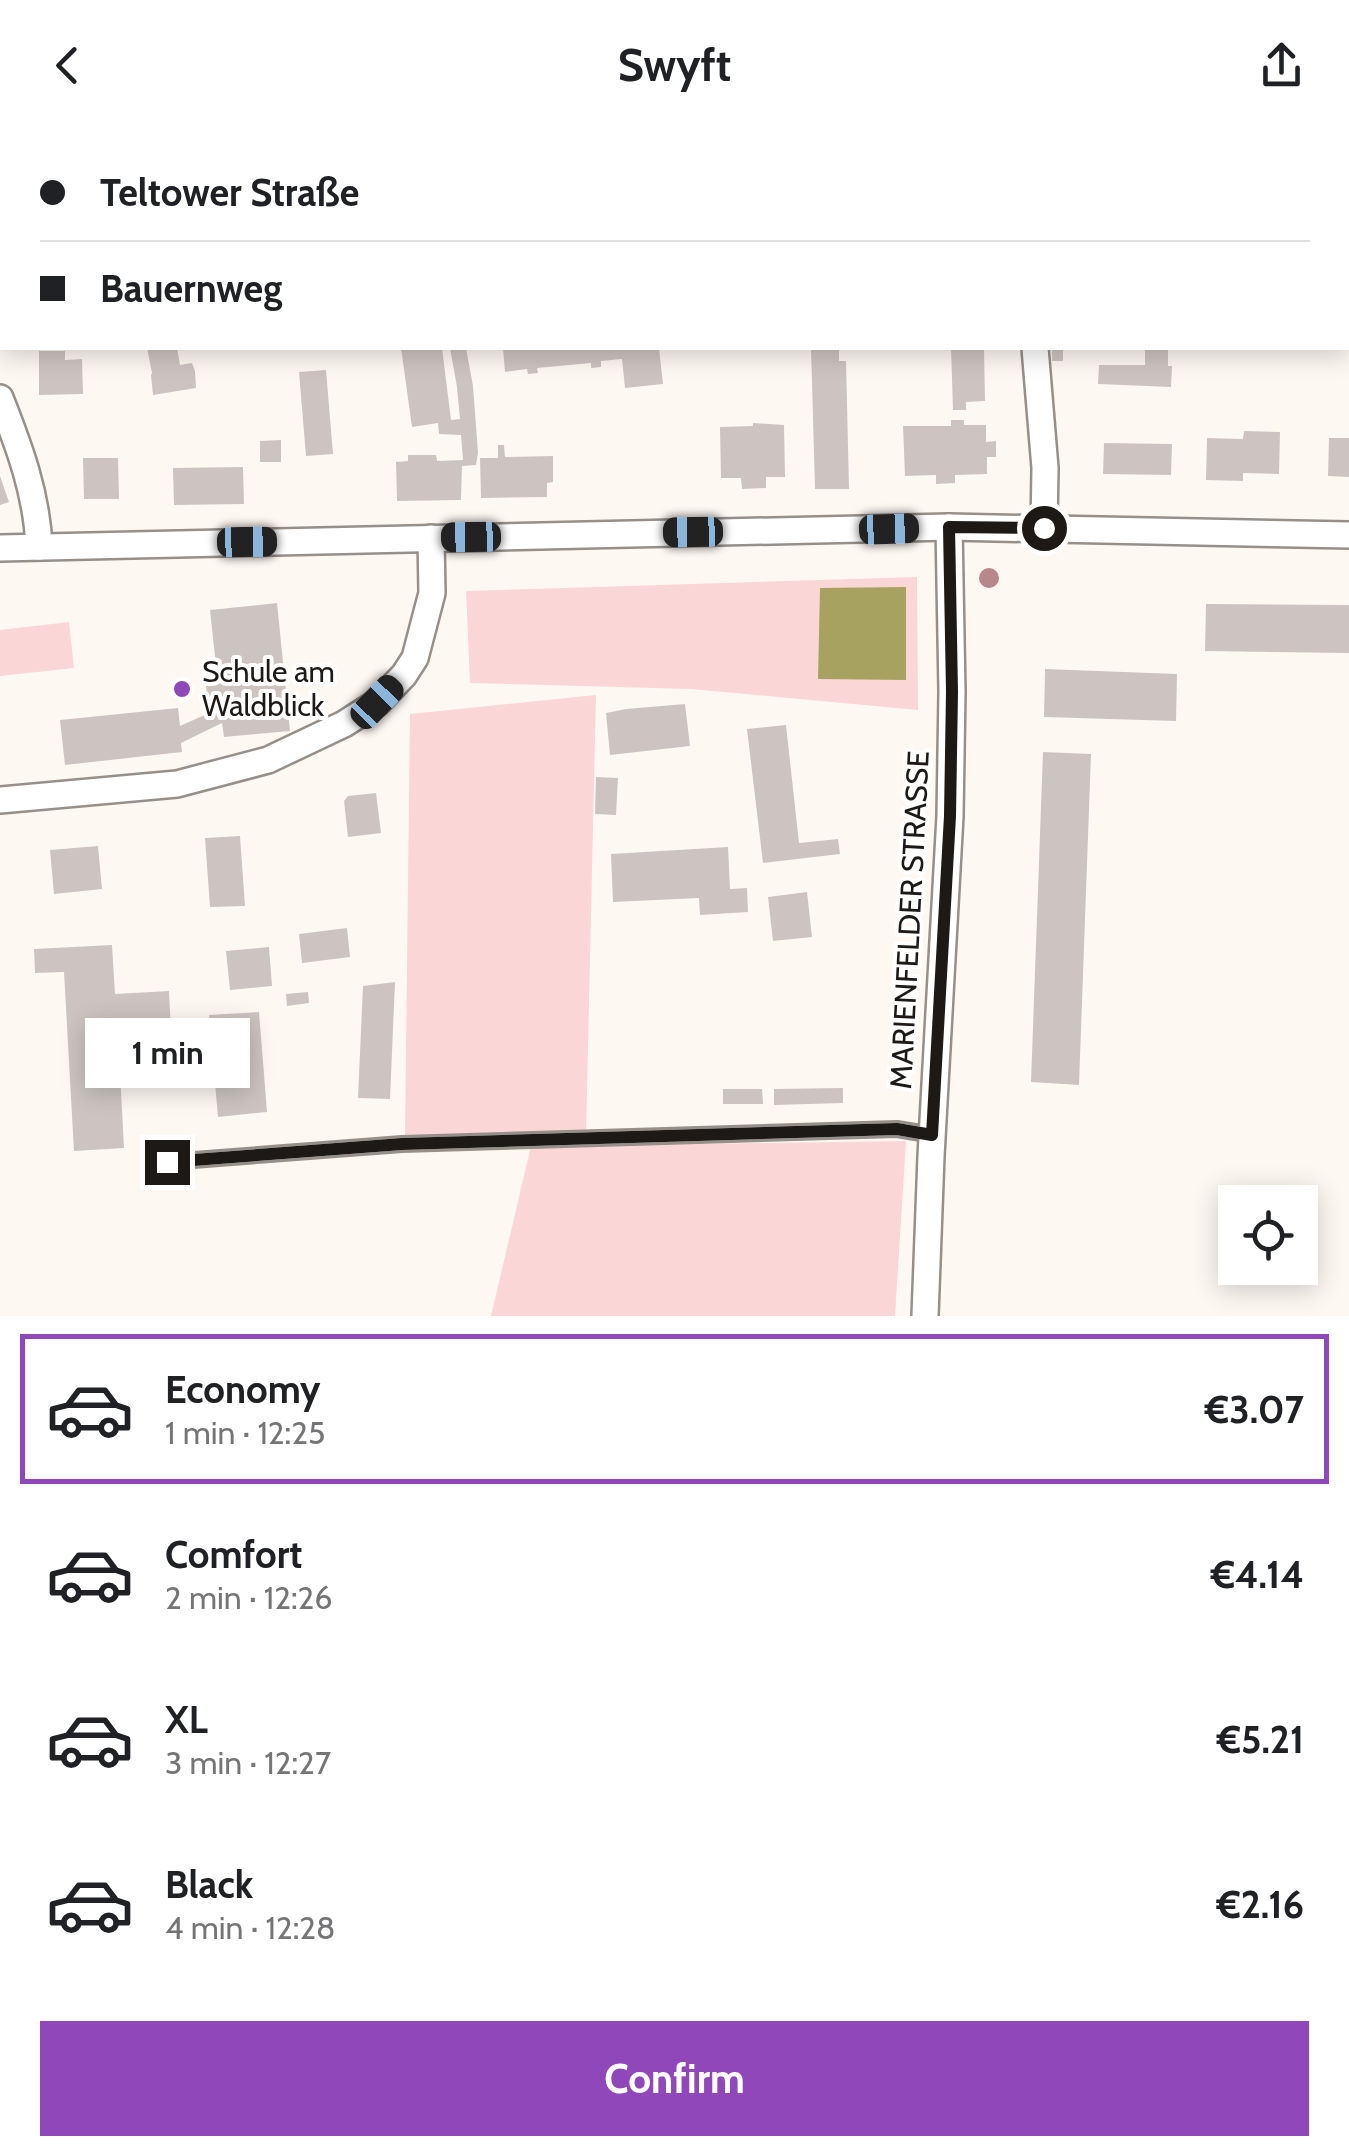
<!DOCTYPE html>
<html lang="en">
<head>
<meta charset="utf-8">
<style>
  :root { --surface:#fff; --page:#f2f2f2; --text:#202124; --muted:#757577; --line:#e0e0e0; --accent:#9047b9 }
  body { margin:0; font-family:Cabin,sans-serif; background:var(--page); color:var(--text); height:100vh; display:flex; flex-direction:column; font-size:38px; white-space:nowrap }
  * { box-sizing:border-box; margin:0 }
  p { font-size:32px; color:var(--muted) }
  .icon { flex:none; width:55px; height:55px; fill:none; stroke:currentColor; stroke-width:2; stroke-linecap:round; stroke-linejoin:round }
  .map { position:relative; height:1186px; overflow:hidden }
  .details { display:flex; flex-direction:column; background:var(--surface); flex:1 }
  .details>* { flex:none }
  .guide { position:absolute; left:0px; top:0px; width:1350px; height:220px; box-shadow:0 5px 25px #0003; display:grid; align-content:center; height:220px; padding:0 40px; background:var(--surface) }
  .buttons { position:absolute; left:1218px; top:1055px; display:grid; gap:20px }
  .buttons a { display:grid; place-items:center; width:100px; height:100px; border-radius:0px; background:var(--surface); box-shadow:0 5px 25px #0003; font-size:50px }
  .end { position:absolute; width:45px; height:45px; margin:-22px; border:12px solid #1c1917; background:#fff; box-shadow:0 0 0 5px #fff }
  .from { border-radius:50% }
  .bubble { position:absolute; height:70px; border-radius:0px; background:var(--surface); box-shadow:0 5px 25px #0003; font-size:32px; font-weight:700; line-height:70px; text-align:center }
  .car { position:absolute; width:30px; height:60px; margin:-30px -15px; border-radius:12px; box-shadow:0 0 8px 2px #0007; background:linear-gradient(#222 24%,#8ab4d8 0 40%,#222 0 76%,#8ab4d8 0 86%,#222 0) }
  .guide b { display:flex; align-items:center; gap:35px; height:95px; font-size:38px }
  .guide b+b { border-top:2px solid var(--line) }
  .guide i { width:25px; height:25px; background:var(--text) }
  ul { padding:18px 0 0; list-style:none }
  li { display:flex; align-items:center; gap:30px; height:150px; margin:0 20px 15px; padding:0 20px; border:5px solid transparent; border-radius:0px }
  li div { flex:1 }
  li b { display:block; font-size:38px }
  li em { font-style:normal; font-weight:700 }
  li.current { border-color:var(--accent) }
  li>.icon { width:90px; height:90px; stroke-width:1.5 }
  .button { display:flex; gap:20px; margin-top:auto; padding:20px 40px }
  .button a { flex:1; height:115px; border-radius:0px; background:var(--accent); color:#fff; font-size:40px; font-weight:700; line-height:115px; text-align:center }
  header { display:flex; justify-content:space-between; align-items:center; height:130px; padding:0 40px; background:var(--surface); font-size:45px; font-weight:700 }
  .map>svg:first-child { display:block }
  .green { fill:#fbd6d6 }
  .water { fill:#a8a261 }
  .building { fill:#cdc4c1 }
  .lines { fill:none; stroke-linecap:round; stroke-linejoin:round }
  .service-casing { stroke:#968f8a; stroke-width:18 }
  .minor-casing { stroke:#968f8a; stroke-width:30 }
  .service { stroke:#fff; stroke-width:12 }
  .minor { stroke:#fff; stroke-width:25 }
  .tree { fill:#b8878a }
  .route { stroke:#1c1917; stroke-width:12 }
  .poi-dot { fill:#9047b9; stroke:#fff; stroke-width:4 }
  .labels { text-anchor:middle; stroke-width:8; stroke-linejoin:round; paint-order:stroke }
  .poi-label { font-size:30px; fill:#1c1917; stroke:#fff; text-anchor:start }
  .street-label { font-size:30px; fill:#1c1917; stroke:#fff }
</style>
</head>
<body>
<header><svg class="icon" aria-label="back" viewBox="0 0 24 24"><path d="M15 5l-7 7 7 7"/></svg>Swyft<svg class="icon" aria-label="share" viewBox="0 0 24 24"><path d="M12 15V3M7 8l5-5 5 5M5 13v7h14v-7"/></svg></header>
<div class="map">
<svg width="1349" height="1186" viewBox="0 0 1349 1186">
  <rect width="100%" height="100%" fill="#fef8f3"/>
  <g class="green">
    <polygon points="755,0 1097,0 1096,2 756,2"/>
    <polygon points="917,447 918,580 691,559 470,553 466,461"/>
    <polygon points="69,492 74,538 0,546 0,500"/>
    <polygon points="596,565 586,1004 405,1007 410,584"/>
    <polygon points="906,1011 895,1186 491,1186 531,1016"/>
  </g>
  <polygon class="water" points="906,457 906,550 818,549 820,458"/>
  <g class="building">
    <polygon points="147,218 177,218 180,235 192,233 195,241 196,258 153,265 151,245 152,243"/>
    <polygon points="401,218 442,218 451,290 460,289 457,257 450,218 466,218 473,256 478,323 476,335 462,336 461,370 397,371 396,332 408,331 408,325 436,325 437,331 463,330 461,305 439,304 438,293 412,297"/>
    <polygon points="503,218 659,218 663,254 625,258 622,229 601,231 601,237 591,238 591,233 537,238 538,243 528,244 527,239 505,242"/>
    <polygon points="811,218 839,218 839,231 846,231 849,359 815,359"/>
    <polygon points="951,218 984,218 985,271 966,272 966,280 953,280"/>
    <rect x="1052" y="218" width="11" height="13"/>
    <polygon points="1145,219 1168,219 1168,236 1172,236 1171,257 1098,254 1099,235 1145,235"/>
    <polygon points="39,221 65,221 65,230 82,229 83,264 39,265"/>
    <polygon points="326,240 333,324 306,326 299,242"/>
    <polygon points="951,290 964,290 964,295 986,295 986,312 996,311 996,327 987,327 987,344 955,345 955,353 936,354 936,345 905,346 903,296 951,296"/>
    <polygon points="753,293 784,295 785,347 766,347 766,358 742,359 741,348 721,348 720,297 753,296"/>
    <polygon points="1244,301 1280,302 1279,344 1243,343 1243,351 1206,350 1207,308 1243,309"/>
    <polygon points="1329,308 1349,308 1349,347 1328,346"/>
    <polygon points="281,310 281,332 260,332 260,311"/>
    <polygon points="1104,313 1172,314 1171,345 1103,344"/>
    <polygon points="498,315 504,315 505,327 553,326 553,352 547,353 547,367 481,368 480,328 498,328"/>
    <polygon points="83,328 118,328 119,369 84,369"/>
    <polygon points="243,337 244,374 174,375 173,338"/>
    <polygon points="0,346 9,372 0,375"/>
    <polygon points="277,473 290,601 224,607 222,593 181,613 182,622 65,635 60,590 178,578 180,596 209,583 206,556 218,554 210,480"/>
    <polygon points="1206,474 1349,475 1349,523 1205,521"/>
    <polygon points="1045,539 1177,544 1176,591 1044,587"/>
    <polygon points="685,574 690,616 610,625 606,583 626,579"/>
    <polygon points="786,595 799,713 838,709 840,724 763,733 747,599"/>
    <polygon points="1043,622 1091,624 1079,955 1031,952"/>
    <polygon points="596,647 618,648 616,685 595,684"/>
    <polygon points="376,663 381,703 348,707 344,671 348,666"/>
    <polygon points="240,706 245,776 210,777 205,708"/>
    <polygon points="98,716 102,759 54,764 50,720"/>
    <polygon points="728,717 730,759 747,758 748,782 700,785 699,768 613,772 611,724"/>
    <polygon points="807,762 812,807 773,811 768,767"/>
    <polygon points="347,798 350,827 302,833 299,804"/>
    <polygon points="112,815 115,864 169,861 172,920 119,923 124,1018 74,1021 64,842 35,843 34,819"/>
    <polygon points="269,817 272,856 230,860 226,821"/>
    <polygon points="395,852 390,969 358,968 363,856"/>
    <polygon points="308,862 309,873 287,876 286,864"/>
    <polygon points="259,882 267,982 218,987 209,885"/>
    <polygon points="843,958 843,973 774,975 774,959"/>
    <polygon points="723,959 762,959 763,974 723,974"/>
  </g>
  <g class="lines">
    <defs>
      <polyline id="service" points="167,1032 402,1014 897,999 933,1005"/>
      <g id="minor">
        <polyline points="1106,2 1107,0"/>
        <polyline points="0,119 2,119"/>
        <polyline points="1035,218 1045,338 1044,398"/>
        <path d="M0 268C19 316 37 364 39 417"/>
        <polyline points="0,418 949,397 1349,405"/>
        <polyline points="0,670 177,654 268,630 344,594 377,573 404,545 415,528 432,463 431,408"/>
        <polyline points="925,1186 931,1026 950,686 952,562 949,397"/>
      </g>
    </defs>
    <use href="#service" class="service-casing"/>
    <use href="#minor" class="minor-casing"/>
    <use href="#service" class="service"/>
    <use href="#minor" class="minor"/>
  </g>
  <circle class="tree" cx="989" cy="448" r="10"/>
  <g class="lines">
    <polyline class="route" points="167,1032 402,1014 897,999 932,1005 950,686 952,562 949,397 1044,398"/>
  </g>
  <circle class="poi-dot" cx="182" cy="559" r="10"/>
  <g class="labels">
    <g class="poi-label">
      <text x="202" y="552">Schule am<tspan x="202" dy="34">Waldblick</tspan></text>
    </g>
    <g class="street-label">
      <text transform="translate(910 790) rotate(-87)" y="10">MARIENFELDER STRASSE</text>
    </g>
  </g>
</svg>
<div class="buttons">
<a><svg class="icon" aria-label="locate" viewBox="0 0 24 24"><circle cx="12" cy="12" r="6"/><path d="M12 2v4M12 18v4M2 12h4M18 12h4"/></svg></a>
</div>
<i class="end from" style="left:1044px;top:398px"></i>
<i class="end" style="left:167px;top:1032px"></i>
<div class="bubble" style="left:85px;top:888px;width:165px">1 min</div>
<i class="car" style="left:889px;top:399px;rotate:88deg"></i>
<i class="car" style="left:693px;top:402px;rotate:269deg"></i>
<i class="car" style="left:471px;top:407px;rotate:269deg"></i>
<i class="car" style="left:247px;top:412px;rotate:89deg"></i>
<i class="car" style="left:377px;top:572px;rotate:44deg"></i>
<div class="guide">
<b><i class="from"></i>Teltower Straße</b>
<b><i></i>Bauernweg</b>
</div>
</div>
<section class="details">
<ul>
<li class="current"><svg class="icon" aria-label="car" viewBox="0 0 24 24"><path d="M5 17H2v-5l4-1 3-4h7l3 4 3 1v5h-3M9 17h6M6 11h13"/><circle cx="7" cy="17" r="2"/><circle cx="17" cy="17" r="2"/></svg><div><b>Economy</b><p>1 min · 12:25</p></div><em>€3.07</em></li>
<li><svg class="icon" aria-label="car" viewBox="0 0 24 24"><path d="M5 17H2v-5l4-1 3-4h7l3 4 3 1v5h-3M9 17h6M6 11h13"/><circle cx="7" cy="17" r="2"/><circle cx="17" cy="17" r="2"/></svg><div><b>Comfort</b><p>2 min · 12:26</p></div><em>€4.14</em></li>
<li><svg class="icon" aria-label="car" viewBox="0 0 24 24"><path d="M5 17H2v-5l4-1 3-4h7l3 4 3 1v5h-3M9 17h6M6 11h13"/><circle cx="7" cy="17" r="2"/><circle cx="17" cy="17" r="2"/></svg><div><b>XL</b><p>3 min · 12:27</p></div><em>€5.21</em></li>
<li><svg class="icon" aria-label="car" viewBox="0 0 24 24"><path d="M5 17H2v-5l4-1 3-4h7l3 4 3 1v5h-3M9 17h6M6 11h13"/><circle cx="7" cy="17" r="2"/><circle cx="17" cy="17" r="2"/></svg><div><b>Black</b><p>4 min · 12:28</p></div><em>€2.16</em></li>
</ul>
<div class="button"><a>Confirm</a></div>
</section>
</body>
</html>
